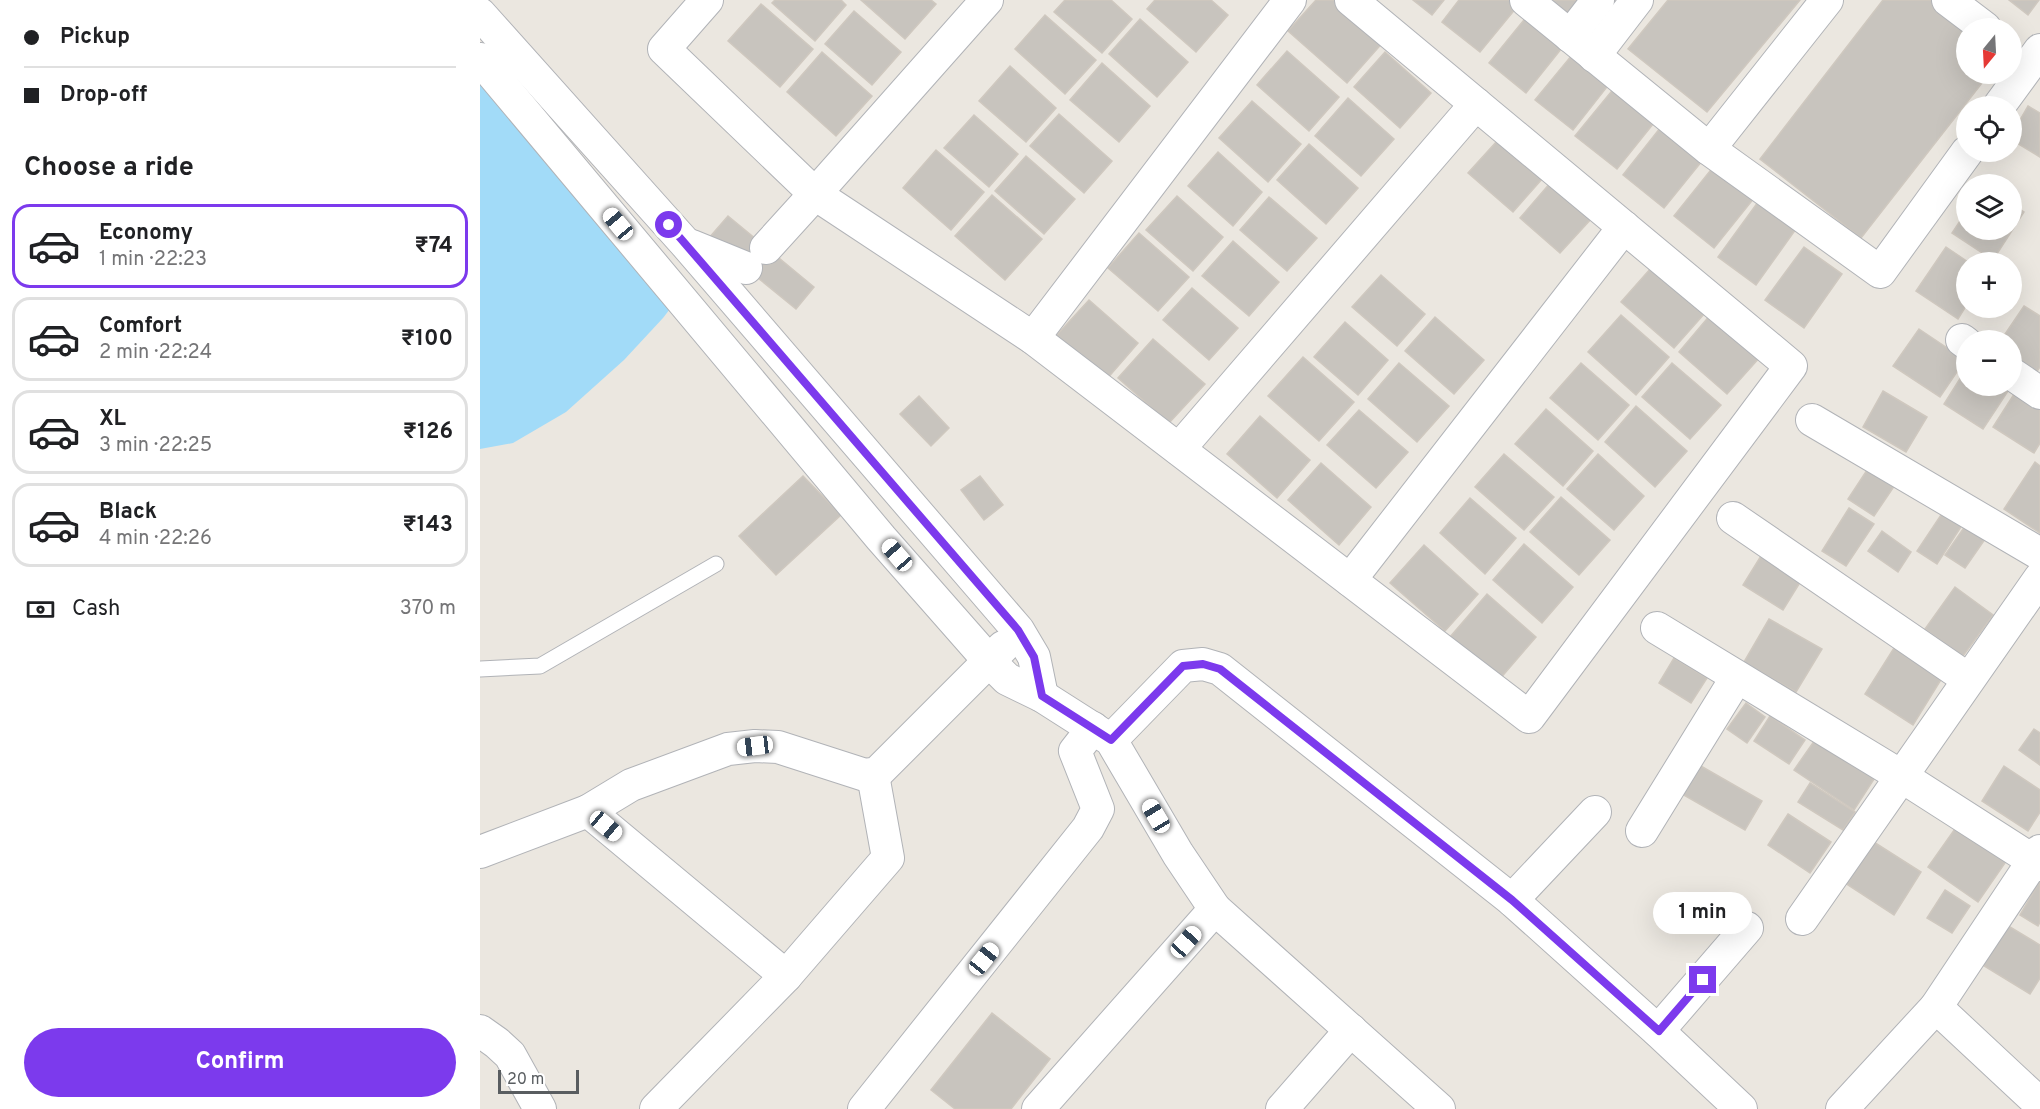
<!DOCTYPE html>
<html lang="en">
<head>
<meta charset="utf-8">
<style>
  :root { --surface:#fff; --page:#f2f2f2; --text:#202124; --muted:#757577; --line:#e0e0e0; --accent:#7c3aed }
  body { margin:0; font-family:Overpass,sans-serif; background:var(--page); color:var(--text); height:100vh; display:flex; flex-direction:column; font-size:22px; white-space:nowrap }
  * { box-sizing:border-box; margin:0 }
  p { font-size:20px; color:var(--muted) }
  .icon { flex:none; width:33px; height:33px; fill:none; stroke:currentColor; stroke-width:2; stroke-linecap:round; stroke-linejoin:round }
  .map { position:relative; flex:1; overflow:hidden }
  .side { display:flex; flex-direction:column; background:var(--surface); width:480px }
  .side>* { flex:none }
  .banner { display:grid; align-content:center; height:132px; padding:0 24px; background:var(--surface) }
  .needle { width:39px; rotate:198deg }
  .controls { position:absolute; left:1476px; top:18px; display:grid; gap:12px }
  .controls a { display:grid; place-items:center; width:66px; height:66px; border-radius:50%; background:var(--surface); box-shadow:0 6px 24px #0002; font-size:30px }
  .scale { position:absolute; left:18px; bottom:15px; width:81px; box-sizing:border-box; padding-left:6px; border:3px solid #595d60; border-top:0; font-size:16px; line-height:21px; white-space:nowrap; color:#595d60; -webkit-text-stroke:4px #fff; paint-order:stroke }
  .end { position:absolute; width:27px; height:27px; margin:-14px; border:8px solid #7c3aed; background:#fff; box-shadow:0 0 0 3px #fff }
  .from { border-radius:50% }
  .bubble { position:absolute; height:42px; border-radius:21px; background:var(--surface); box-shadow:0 6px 24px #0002; font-size:20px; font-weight:700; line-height:42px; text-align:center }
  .car { position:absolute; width:18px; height:36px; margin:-18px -9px; border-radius:8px; box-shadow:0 0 4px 2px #0007; background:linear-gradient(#fff 24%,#345 0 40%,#fff 0 76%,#345 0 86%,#fff 0) }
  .banner b { display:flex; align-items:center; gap:21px; height:57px; font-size:22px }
  .banner b+b { border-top:2px solid var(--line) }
  .banner i { width:15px; height:15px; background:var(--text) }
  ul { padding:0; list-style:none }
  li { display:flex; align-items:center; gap:18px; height:84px; margin:0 12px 9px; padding:0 12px; border:3px solid var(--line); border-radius:18px }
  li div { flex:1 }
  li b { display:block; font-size:22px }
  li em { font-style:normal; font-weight:700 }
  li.current { border-color:var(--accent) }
  li>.icon { width:54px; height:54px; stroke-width:1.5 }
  h2 { padding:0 24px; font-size:27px; line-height:72px }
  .pay { display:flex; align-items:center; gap:15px; height:66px; padding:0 24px; font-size:22px }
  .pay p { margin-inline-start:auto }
  .button { display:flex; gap:12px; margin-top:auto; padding:12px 24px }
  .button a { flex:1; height:69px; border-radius:36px; background:var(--accent); color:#fff; font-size:24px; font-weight:700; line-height:69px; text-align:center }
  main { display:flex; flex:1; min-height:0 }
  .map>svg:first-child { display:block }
  .water { fill:#a2dbf8 }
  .building { fill:#c8c4be; stroke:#cfc8bf; stroke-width:1.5 }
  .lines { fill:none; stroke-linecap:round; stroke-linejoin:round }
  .lane-casing { stroke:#b1b3b7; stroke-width:17 }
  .street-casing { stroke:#b1b3b7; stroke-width:34 }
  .lane { stroke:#fff; stroke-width:15 }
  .street { stroke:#fff; stroke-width:32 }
  .route { stroke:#7c3aed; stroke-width:8 }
</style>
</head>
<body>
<main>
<section class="side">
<div class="banner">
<b><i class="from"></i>Pickup</b>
<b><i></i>Drop-off</b>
</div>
<h2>Choose a ride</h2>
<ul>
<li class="current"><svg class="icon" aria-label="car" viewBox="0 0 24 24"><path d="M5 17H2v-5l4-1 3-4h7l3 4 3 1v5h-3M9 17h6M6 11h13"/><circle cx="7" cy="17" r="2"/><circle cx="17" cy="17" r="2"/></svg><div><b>Economy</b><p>1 min · 22:23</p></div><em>₹74</em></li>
<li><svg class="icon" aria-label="car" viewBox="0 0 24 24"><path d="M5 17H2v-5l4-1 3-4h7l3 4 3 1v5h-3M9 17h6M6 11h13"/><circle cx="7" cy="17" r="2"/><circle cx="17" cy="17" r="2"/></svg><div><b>Comfort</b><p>2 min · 22:24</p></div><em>₹100</em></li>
<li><svg class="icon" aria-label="car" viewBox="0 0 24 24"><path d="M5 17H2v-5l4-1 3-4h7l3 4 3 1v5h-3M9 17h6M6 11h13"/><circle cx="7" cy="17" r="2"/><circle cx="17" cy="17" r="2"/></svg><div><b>XL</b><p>3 min · 22:25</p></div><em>₹126</em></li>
<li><svg class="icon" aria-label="car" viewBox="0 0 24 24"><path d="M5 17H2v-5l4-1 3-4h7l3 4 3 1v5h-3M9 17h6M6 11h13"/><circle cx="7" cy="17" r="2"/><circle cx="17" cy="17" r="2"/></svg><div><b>Black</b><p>4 min · 22:26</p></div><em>₹143</em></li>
</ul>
<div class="pay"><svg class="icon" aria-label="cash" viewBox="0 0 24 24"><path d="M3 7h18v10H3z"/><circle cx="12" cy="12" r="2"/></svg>Cash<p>370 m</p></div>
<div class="button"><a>Confirm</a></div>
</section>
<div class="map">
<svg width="1560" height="1109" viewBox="0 0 1560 1109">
  <rect width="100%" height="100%" fill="#ebe7e0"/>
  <polygon class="water" points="0,78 193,305 183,318 144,360 86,412 33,443 0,449"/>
  <g class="building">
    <polygon points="295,0 361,0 366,5 335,41 292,3"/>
    <polygon points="381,0 451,0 456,4 425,39"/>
    <polygon points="585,0 631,0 652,19 622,53 574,12"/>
    <polygon points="675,0 731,0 748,15 716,52 667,9"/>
    <polygon points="836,0 856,0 904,41 867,83 808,31"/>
    <polygon points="933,0 964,0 952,15"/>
    <polygon points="979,0 1039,0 1041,2 1000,52 962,22"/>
    <polygon points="1064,0 1100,0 1086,18"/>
    <polygon points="1188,0 1320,0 1227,112 1148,49"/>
    <polygon points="1403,0 1452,0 1489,28 1486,28 1486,74 1509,74 1381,238 1280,159"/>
    <polygon points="1529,0 1559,0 1548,15"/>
    <polygon points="281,4 333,49 300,87 248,41"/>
    <polygon points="1052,10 1089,39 1046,93 1009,63"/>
    <polygon points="374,11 421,52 392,85 345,44"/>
    <polygon points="565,15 616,60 585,94 535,49"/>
    <polygon points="660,19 708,62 677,97 629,54"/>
    <polygon points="1097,49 1134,78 1093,130 1055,100"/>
    <polygon points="807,51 859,97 829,131 777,85"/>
    <polygon points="342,52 392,96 356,136 307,92"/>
    <polygon points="905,52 951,93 920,128 874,87"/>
    <polygon points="622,63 670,106 639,142 590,100"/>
    <polygon points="530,66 576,108 546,142 499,101"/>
    <polygon points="1140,81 1181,114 1137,169 1095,136"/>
    <polygon points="868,98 914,139 881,176 835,136"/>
    <polygon points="772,101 821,144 788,182 739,138"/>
    <polygon points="1548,106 1560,113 1560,157 1532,140 1532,134"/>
    <polygon points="579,114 632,161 604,193 550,146"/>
    <polygon points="494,115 538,154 509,187 464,148"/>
    <polygon points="1188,118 1230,151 1184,208 1143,175"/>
    <polygon points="1017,141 1062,179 1033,212 988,173"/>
    <polygon points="829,144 878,188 846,224 797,180"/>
    <polygon points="456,150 504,192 471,230 423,188"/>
    <polygon points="738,152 782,192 753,226 708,186"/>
    <polygon points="546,156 595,199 564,234 515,191"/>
    <polygon points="1238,161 1278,193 1234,248 1194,216"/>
    <polygon points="1071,182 1112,218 1080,253 1040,218"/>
    <polygon points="512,195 562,239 525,280 475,236"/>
    <polygon points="697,196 743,237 713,271 666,230"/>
    <polygon points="789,197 837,238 807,271 760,230"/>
    <polygon points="1278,202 1316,229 1276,285 1238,257"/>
    <polygon points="1532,204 1544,212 1513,260 1472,233 1486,212 1486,230 1532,230"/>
    <polygon points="248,216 334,287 316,309 229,238"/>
    <polygon points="659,233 709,277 678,311 628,268"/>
    <polygon points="753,241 799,282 769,316 722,276"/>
    <polygon points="1324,247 1362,274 1324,328 1285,300"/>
    <polygon points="1466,247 1488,262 1486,262 1486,306 1478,319 1436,291"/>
    <polygon points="1179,259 1232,305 1194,348 1141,302"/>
    <polygon points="901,275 945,314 917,346 872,307"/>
    <polygon points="712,288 758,328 729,360 683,320"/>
    <polygon points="609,300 658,343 626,380 576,336"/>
    <polygon points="1544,306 1560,316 1560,367 1556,373 1532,357 1532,340 1521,340"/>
    <polygon points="1231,314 1280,357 1247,394 1199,352"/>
    <polygon points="1141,315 1189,357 1156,395 1108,352"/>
    <polygon points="955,317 1004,360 974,394 925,351"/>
    <polygon points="865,322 908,360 878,395 834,357"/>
    <polygon points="1439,329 1485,360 1460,397 1413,366"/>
    <polygon points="673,339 725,384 689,423 638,378"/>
    <polygon points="823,357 874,402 839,441 788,396"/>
    <polygon points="919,363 969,406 937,442 888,399"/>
    <polygon points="1101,363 1149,405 1118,440 1070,398"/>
    <polygon points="1192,363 1241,405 1210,439 1162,397"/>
    <polygon points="1486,369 1486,386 1520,386 1528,391 1503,429 1464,404"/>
    <polygon points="1403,391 1447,417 1426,452 1383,427"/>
    <polygon points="1536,391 1560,407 1560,443 1554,453 1513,427"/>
    <polygon points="439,396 469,428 451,446 420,414"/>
    <polygon points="1156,406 1207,451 1175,487 1125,442"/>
    <polygon points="1066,409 1113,451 1083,486 1035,444"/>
    <polygon points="879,410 928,452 896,488 847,445"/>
    <polygon points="780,416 830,460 797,498 747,454"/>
    <polygon points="1024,454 1074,497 1044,530 995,487"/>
    <polygon points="1118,454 1164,496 1134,530 1087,489"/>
    <polygon points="1555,462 1560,466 1560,533 1524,509"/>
    <polygon points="841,463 891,507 859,545 808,500"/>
    <polygon points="1391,464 1417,482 1394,516 1368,499"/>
    <polygon points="323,476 361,515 296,575 259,536"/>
    <polygon points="500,476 523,505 504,520 481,490"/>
    <polygon points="1081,497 1130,540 1099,575 1050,532"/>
    <polygon points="990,498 1036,538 1005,574 960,533"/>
    <polygon points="1469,503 1488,516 1457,564 1437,551"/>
    <polygon points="1369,508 1394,524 1366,566 1342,551"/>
    <polygon points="1490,519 1510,532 1485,568 1465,555"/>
    <polygon points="1402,531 1431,552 1418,572 1388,551"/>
    <polygon points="1044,544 1093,587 1062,623 1013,580"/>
    <polygon points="944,545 998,594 965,631 910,583"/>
    <polygon points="1284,551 1324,576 1303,610 1263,585"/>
    <polygon points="1475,587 1513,615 1483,656 1445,629"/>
    <polygon points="1007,594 1056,637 1019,680 970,637"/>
    <polygon points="1289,619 1342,649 1316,692 1264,662"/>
    <polygon points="1414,648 1462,678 1433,725 1385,694"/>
    <polygon points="1194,658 1227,678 1211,703 1179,683"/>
    <polygon points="1266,703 1285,717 1267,743 1247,729"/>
    <polygon points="1290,716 1325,740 1309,764 1274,741"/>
    <polygon points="1554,729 1560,733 1560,765 1539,750"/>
    <polygon points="1337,737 1396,776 1374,810 1314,770"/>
    <polygon points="1219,765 1282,801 1265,830 1202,794"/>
    <polygon points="1524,766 1560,790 1560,812 1548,831 1502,801"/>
    <polygon points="1330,783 1375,812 1363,830 1318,802"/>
    <polygon points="1308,814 1351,842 1330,873 1288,845"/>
    <polygon points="1477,826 1527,860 1498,902 1448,867"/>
    <polygon points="1389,839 1441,872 1414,915 1362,881"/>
    <polygon points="1560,881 1560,922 1558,926 1540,915"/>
    <polygon points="1465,890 1490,906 1472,933 1447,918"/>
    <polygon points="1525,924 1560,945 1560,978 1550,994 1501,964"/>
    <polygon points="512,1013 570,1059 531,1109 475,1109 451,1090"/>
  </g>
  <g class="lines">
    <defs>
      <polyline id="lane" points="0,669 60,666 236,564"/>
      <g id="street">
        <polyline points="227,0 184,49 335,194 286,248"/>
        <polyline points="507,0 335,194 553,338 1049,717 1311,366 871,0"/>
        <polyline points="1046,0 1229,149 1400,272 1487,152"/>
        <polyline points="1468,0 1505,28"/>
        <polyline points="0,14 205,243 538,630 554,657 562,696"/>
        <polyline points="1090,36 1118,0"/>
        <polyline points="1114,56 1157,0"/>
        <polyline points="0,59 401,538 510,662 527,679 562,696 631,740 698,854 735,909"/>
        <polyline points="1519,106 1560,50"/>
        <polyline points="1229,149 1347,0"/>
        <polyline points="212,246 266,268"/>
        <polyline points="553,338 810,0"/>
        <polyline points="1482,340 1486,343"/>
        <polyline points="1532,374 1560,393"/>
        <polyline points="1332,420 1560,554"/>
        <polyline points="699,449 996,104"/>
        <polyline points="1253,518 1488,679"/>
        <polyline points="870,580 1144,227"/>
        <polyline points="1177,628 1421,776 1560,865"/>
        <polyline points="631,740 703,666 723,664 740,669 1032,900 1178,1031 1261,1109"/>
        <polyline points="1162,831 1257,677"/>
        <polyline points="0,852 108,811"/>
        <polyline points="1032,900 1115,812"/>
        <polyline points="1322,919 1560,578"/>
        <polyline points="306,976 108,811 151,785 248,749 275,746 298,747 385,775 397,773 523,647"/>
        <polyline points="1456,1007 1560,851"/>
        <polyline points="0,1031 17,1043 30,1055 60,1109"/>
        <polyline points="1178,1031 1267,928"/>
        <polyline points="176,1109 306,976 408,858 393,775"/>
        <polyline points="384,1109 608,828 618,809 595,751 613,728"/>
        <polyline points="558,1109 735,909 959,1109"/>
        <polyline points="802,1109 871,1030"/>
        <polyline points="1362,1109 1456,1007 1560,1104"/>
      </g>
    </defs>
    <use href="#lane" class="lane-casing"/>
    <use href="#street" class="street-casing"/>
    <use href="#lane" class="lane"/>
    <use href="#street" class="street"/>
  </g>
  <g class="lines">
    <polyline class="route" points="189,225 538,630 554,657 562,696 631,740 703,666 723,664 740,669 1032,900 1179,1031 1223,980"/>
  </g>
</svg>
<div class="controls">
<a><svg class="needle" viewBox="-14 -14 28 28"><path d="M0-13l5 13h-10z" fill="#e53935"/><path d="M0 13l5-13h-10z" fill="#757577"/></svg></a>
<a><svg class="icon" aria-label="locate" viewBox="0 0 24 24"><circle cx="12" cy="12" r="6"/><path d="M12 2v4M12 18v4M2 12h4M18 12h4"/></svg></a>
<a><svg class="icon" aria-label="layers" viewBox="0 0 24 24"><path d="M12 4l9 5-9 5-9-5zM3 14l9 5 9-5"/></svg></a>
<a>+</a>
<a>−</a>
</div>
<div class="scale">20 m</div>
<i class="end from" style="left:189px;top:225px"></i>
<i class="end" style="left:1223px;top:980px"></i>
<div class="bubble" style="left:1173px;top:892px;width:99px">1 min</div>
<i class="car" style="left:138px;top:224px;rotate:320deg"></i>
<i class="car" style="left:417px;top:555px;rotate:319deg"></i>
<i class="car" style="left:275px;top:746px;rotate:263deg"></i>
<i class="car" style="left:676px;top:816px;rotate:329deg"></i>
<i class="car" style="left:126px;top:826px;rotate:130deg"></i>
<i class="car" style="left:706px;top:942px;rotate:42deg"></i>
<i class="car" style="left:504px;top:959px;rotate:39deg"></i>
</div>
</main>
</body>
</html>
